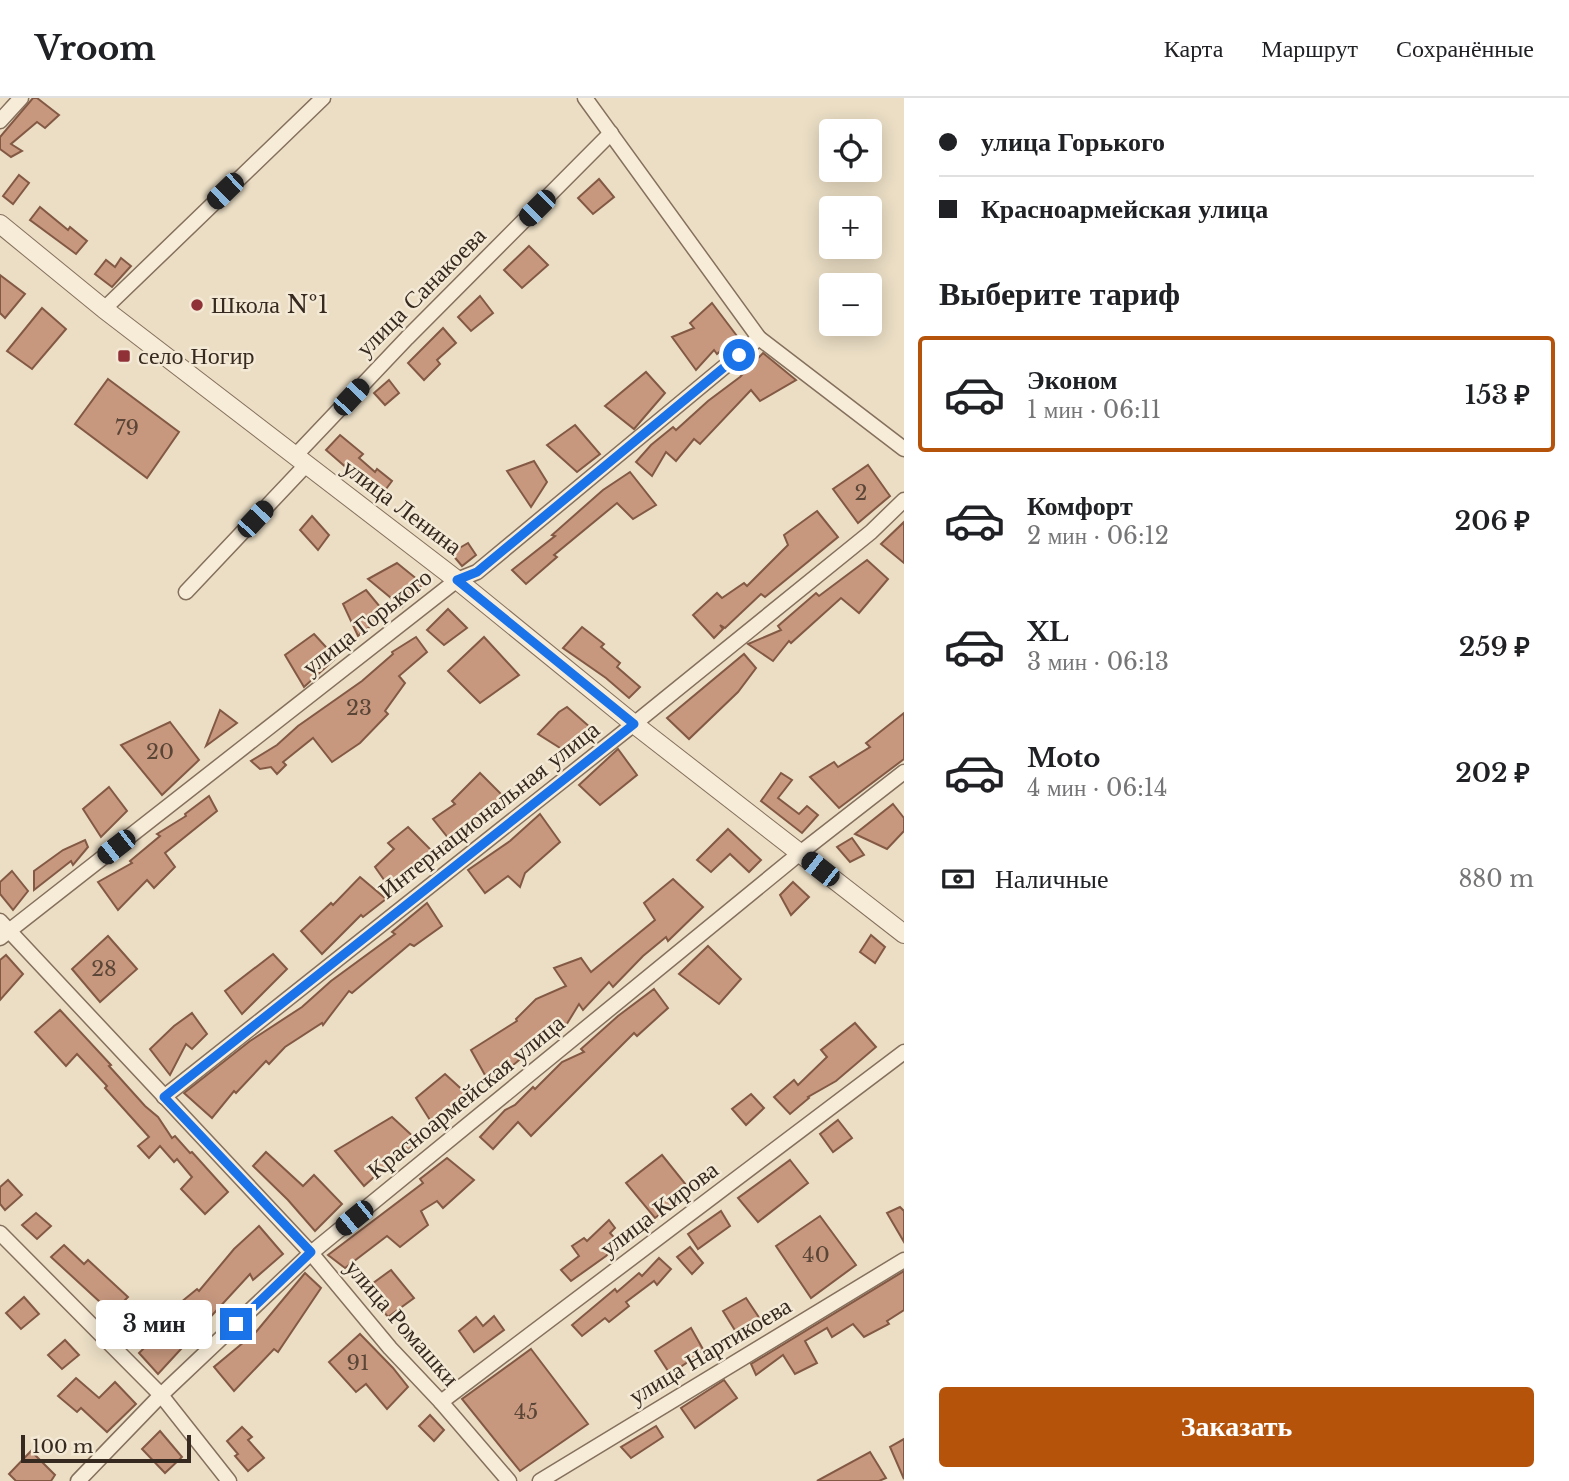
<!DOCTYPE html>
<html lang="ru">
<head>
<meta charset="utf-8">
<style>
  :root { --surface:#fff; --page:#f2f2f2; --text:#202124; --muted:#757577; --line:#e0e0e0; --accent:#b45309 }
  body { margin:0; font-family:"Libre Baskerville",serif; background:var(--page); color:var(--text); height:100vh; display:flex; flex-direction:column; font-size:26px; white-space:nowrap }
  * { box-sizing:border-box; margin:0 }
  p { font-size:23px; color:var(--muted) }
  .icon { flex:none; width:38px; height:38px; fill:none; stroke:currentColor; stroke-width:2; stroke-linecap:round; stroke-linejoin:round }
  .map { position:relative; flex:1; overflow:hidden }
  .side { display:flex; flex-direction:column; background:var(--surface); width:665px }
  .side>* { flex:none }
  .top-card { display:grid; align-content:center; height:154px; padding:0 35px; background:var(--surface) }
  .tools { position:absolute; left:819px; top:21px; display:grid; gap:14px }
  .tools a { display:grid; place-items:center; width:63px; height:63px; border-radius:7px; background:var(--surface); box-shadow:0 4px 18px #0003; font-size:35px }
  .scale { position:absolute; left:21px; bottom:18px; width:170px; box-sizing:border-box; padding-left:7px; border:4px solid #36291f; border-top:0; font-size:19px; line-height:24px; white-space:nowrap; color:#36291f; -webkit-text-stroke:5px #f3e9d5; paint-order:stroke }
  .end { position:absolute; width:32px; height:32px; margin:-16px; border:9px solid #1a73e8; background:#fff; box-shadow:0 0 0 4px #fff }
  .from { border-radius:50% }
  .bubble { position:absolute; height:49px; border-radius:7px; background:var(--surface); box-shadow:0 4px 18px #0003; font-size:23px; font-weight:600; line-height:49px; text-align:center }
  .car { position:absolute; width:21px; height:42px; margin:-21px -10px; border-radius:9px; box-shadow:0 0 5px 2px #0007; background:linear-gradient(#222 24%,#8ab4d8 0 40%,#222 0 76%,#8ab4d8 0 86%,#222 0) }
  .top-card b { display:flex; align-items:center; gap:24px; height:66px; font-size:26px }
  .top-card b+b { border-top:2px solid var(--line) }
  .top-card i { width:18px; height:18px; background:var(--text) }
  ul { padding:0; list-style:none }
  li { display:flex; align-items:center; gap:21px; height:116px; margin:0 14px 10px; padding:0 21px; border:4px solid transparent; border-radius:7px }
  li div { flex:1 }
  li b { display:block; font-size:26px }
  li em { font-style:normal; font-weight:600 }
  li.active { border-color:var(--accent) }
  li>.icon { width:63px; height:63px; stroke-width:1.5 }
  h2 { padding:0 35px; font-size:32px; line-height:84px }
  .pay { display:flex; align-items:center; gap:18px; height:77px; padding:0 35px; font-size:26px }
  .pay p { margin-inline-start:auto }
  .action { display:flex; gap:14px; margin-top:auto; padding:14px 35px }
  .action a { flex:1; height:80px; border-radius:7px; background:var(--accent); color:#fff; font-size:28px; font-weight:600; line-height:80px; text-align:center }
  header { display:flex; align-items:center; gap:42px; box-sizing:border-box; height:98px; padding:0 35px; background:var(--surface); border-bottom:2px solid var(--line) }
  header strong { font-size:33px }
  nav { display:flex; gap:38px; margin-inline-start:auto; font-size:24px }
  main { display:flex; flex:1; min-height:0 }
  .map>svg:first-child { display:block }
  .building { fill:#c7987e; stroke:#835944; stroke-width:2 }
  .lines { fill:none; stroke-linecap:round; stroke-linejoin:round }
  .minor-casing { stroke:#85705d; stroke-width:17 }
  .tertiary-casing { stroke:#85705d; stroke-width:20 }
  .minor { stroke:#f7ecd8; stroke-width:14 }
  .tertiary { stroke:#f7ecd8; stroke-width:18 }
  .route { stroke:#1a73e8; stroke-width:9 }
  .poi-dot { fill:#903037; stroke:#f3e9d5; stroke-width:2.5 }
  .labels { text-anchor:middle; stroke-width:5; stroke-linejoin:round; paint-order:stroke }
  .number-label { font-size:21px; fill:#5a4537 }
  .street-label { font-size:24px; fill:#36291f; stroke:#f3e9d5 }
  .poi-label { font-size:24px; fill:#36291f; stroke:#f3e9d5; text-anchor:start }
</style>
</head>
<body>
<header>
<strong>Vroom</strong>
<nav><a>Карта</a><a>Маршрут</a><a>Сохранённые</a></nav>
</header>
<main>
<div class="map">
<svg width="904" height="1383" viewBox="0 0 904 1383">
  <rect width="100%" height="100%" fill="#ebdec5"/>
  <g class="building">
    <polygon points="33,0 37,0 59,17 45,30 37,24 11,46 22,53 11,59 0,51 0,39"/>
    <polygon points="19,77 29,85 13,106 3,98"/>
    <polygon points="599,81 614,99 593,116 578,100"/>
    <polygon points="40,109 68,132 70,129 87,143 76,156 30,122"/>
    <polygon points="529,148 548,167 522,190 504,172"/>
    <polygon points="121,160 131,168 112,189 95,176 106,162 115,169"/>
    <polygon points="0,177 25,196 5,220 0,215"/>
    <polygon points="480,198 493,215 471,233 458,219"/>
    <polygon points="712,205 737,238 717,256 714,252 696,272 672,239 694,230 690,225"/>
    <polygon points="42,210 66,231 32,271 7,253"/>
    <polygon points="443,230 456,245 437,262 440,266 424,282 408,265"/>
    <polygon points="763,255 796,282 760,303 751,292 700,346 694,341 676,363 666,354 652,378 636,364 651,347 673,329 676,332 708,303 740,279"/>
    <polygon points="646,274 665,295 634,331 605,308"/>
    <polygon points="108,281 179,334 147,380 75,326"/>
    <polygon points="389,282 399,295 385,307 374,295"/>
    <polygon points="575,327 600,356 577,374 547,347"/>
    <polygon points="340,337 363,356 359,360 375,374 377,371 392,383 380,399 326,352"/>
    <polygon points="534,363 547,384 531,409 507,373"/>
    <polygon points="868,367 890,398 858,425 833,391"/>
    <polygon points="630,374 656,407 633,421 617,405 554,457 557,459 526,486 512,472 555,438 552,437 603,392"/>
    <polygon points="817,413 838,439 765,499 761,496 725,530 720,527 723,531 714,540 693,517 717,495 722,500 744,485 747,488 788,447 784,437"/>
    <polygon points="312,418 329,437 318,452 300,432"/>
    <polygon points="904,424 904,465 881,446"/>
    <polygon points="468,445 476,457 462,468 451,455"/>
    <polygon points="867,462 888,481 859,515 841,500 791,545 789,543 773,563 748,546 781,532 778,528 816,495 819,498"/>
    <polygon points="397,465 423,486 402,509 368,481"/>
    <polygon points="366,492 386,516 358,538 343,506"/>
    <polygon points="448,511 467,530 444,547 427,532"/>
    <polygon points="582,529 604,546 601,549 620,565 617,569 640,589 629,600 606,580 563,550"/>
    <polygon points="314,536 336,560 304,589 285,557"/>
    <polygon points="416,539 427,554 399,578 405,585 385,613 388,616 360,645 332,664 313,640 283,664 286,667 277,676 271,669 260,671 251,663 277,647 298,628 362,583 393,556 392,554"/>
    <polygon points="484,539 519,577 480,605 448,573"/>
    <polygon points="744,556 756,570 738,594 689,641 667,620"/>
    <polygon points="567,609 591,630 568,655 538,636 559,614"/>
    <polygon points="220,612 237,625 206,648"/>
    <polygon points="904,615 904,661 839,710 810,679 834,664 838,669 870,649 866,645"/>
    <polygon points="170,624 199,662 162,697 121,647"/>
    <polygon points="618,651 637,677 600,707 579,687"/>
    <polygon points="480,675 504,699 475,732 471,727 453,746 433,721 455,706 452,703"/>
    <polygon points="781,675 792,682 778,700 799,716 807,708 818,717 802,735 761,703"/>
    <polygon points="109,689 127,713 101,739 83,711"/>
    <polygon points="209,698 217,713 165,755 175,769 154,790 147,782 118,812 98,784 132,765 130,763 160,738 157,736 186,718 185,716"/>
    <polygon points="893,706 904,720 904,733 887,751 855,736"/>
    <polygon points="540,716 560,744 525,775 520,789 508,778 485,795 468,772 510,743"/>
    <polygon points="408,729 434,755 419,775 414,770 394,796 375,769 394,751 388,745"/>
    <polygon points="728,731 761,762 749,774 730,756 711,774 697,762"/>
    <polygon points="852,740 864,757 850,764 837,749"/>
    <polygon points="85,742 88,749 73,767 71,763 34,792 34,773 63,752"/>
    <polygon points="12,773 28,793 13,812 0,796 0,784"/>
    <polygon points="360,779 386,801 363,819 361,817 322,856 301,833 331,805 333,807"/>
    <polygon points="673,781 703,809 668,843 666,839 643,858 613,889 609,884 583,912 579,906 565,929 563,926 490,986 471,952 517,923 516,921 536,901 566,888 554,870 581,860 591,874 628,844 655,822 644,805"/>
    <polygon points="793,784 809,799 791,817 780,797"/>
    <polygon points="427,805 442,828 414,848 410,846 352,895 349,893 323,927 322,925 285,949 269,966 266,963 236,995 234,993 212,1020 184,995 250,943 302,909 331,883 395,836 392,834"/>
    <polygon points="871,837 885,849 875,865 860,854"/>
    <polygon points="108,838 137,871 100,904 72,871"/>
    <polygon points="708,848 741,881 719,906 679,876"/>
    <polygon points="273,856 287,871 242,916 225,893"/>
    <polygon points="6,857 23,876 0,902 0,862"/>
    <polygon points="654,891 668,910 637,938 634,935 531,1038 518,1024 493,1051 480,1039 505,1012 515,1007 533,989 535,991 562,964 584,954 581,951 618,918"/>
    <polygon points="60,912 111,967 109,968 145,1008 158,1019 172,1040 175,1038 190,1055 192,1054 228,1094 205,1116 181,1091 192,1079 177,1061 174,1064 160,1048 149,1060 138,1048 149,1039 105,990 107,988 77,956 66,968 35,934"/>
    <polygon points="192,915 207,936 192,951 186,946 170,977 150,951 174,928"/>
    <polygon points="855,925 876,949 836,983 808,999 809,1000 790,1016 774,999 794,982 798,987 827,959 821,952"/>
    <polygon points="445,976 468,997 435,1030 416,1000"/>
    <polygon points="751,996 764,1010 746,1027 732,1011"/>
    <polygon points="392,1019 418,1043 393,1067 391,1064 364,1088 335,1053"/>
    <polygon points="838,1022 852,1040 833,1054 820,1036"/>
    <polygon points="266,1054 303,1088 314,1077 342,1106 315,1133 288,1102 253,1068"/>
    <polygon points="662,1057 691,1093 655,1120 626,1085"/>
    <polygon points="447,1060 474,1082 443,1110 437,1103 421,1113 428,1127 400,1149 387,1138 345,1170 328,1157 423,1085 420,1081"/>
    <polygon points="790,1062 808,1085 758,1124 738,1100"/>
    <polygon points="8,1082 22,1097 5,1112 0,1106 0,1089"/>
    <polygon points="900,1109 904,1113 904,1144 887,1115"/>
    <polygon points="721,1113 730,1128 698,1151 688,1136"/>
    <polygon points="36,1115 51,1128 37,1141 22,1127"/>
    <polygon points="820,1118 856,1167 811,1200 776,1148"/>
    <polygon points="609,1122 615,1130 610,1135 619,1145 606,1158 571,1183 561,1172 579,1158 572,1148 584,1140 587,1143"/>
    <polygon points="259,1128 283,1156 253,1182 250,1176 158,1276 139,1255 171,1224 163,1219 197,1191 199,1193 234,1151"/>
    <polygon points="64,1147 84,1166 88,1162 128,1199 112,1215 51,1159"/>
    <polygon points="690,1149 703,1165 692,1176 677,1159"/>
    <polygon points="659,1160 671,1171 657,1187 654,1183 626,1204 629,1208 609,1224 605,1220 582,1238 572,1227 615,1191 617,1194 639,1175 642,1178"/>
    <polygon points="391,1172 414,1200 388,1219 365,1191"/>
    <polygon points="904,1173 904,1212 887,1223 889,1226 864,1239 853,1226 832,1239 827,1230 805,1243 817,1265 795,1276 783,1257 756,1277 751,1266"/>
    <polygon points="305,1175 321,1190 278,1254 274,1251 234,1293 214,1269 256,1234"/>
    <polygon points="24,1199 39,1216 21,1231 6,1215"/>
    <polygon points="746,1200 760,1221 736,1234 723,1213"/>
    <polygon points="494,1218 504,1232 474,1254 459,1233 476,1219 483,1228"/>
    <polygon points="691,1230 704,1253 670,1276 655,1253"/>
    <polygon points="360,1236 393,1270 408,1289 387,1311 366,1286 356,1294 329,1264"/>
    <polygon points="65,1242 79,1257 62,1271 48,1257"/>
    <polygon points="531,1251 588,1326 520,1373 462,1301"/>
    <polygon points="76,1280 99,1300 115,1284 136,1306 107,1334 81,1310 77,1314 58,1298"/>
    <polygon points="724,1282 737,1300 695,1330 681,1310"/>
    <polygon points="430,1317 444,1332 434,1343 419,1328"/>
    <polygon points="656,1328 663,1339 631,1360 621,1349"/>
    <polygon points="242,1329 252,1339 248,1342 264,1360 248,1373 235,1358 238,1356 227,1343"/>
    <polygon points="160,1333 182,1359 165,1375 142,1351"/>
    <polygon points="904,1341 904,1381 890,1349"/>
    <polygon points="31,1353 55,1377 51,1383 16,1383 9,1376"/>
    <polygon points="870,1354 886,1380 879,1383 817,1383"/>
  </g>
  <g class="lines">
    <defs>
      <g id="minor">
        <polyline points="585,0 759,240 904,351"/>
        <polyline points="0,23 21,0"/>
        <polyline points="104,211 323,0"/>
        <polyline points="295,358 407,240 611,35"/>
        <polyline points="186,494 306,367"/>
        <polyline points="0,823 311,1155 390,1250 441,1304 509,1383"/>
        <polyline points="0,840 457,482 477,474 759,240"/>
        <polyline points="164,999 634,626 871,434 904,402"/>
        <polyline points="0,1135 161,1297 229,1383"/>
        <polyline points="441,1304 904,954"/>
        <polyline points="78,1383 161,1297 311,1155 800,755 904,674"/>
        <polyline points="540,1383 904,1162"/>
      </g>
      <polyline id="tertiary" points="0,126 104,211 457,482 634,626 904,836"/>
    </defs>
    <use href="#minor" class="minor-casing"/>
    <use href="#tertiary" class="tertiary-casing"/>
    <use href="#minor" class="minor"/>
    <use href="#tertiary" class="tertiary"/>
  </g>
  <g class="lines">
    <polyline class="route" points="236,1226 311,1154 164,999 634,626 457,482 477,474 739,257"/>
  </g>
  <g class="poi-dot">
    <circle cx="197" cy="207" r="7"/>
    <rect x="117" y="251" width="14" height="14" rx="3.5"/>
  </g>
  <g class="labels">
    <g class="number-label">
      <text x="127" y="337">79</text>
      <text x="861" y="402">2</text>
      <text x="359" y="617">23</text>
      <text x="160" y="661">20</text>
      <text x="104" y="878">28</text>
      <text x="816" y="1164">40</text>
      <text x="358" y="1272">91</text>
      <text x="526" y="1321">45</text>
    </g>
    <g class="street-label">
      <text transform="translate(421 194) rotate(-45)" y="8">улица Санакоева</text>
      <text transform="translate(402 409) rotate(37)" y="8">улица Ленина</text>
      <text transform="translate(367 524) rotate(-38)" y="8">улица Горького</text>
      <text transform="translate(489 712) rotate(-38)" y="8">Интернациональная улица</text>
      <text transform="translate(466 999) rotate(-39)" y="8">Красноармейская улица</text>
      <text transform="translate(659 1111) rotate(-37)" y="8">улица Кирова</text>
      <text transform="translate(402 1225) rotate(49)" y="8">улица Ромашки</text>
      <text transform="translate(710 1253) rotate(-31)" y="8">улица Нартикоева</text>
    </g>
    <g class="poi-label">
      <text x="211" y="215">Школа №1</text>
      <text x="138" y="266">село Ногир</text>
    </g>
  </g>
</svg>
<div class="tools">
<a><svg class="icon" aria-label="locate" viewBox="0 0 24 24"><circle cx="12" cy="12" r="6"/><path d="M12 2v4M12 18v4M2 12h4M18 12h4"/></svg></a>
<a>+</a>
<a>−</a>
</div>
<div class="scale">100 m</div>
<i class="end from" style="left:739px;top:257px"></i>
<i class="end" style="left:236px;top:1226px"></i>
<div class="bubble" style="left:96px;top:1202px;width:116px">3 мин</div>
<i class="car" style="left:225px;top:93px;rotate:226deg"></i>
<i class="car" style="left:537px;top:110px;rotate:225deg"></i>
<i class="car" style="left:351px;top:299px;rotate:43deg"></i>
<i class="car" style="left:255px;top:421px;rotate:43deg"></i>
<i class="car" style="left:116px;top:749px;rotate:232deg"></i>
<i class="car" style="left:820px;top:771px;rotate:308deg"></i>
<i class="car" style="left:354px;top:1120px;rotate:231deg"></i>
</div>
<section class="side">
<div class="top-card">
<b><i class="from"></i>улица Горького</b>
<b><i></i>Красноармейская улица</b>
</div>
<h2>Выберите тариф</h2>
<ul>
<li class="active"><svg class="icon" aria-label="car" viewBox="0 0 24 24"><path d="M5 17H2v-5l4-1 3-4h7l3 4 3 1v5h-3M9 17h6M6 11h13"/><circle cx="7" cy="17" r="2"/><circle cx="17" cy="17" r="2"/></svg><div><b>Эконом</b><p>1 мин · 06:11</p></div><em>153 ₽</em></li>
<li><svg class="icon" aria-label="car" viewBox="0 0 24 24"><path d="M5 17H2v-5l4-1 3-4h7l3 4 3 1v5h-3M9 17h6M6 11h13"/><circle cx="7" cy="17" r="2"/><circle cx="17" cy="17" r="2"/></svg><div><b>Комфорт</b><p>2 мин · 06:12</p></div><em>206 ₽</em></li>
<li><svg class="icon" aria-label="car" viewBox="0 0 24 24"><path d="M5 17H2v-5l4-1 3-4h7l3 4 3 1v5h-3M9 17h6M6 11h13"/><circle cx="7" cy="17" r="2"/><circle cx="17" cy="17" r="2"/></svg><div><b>XL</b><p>3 мин · 06:13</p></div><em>259 ₽</em></li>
<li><svg class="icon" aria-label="car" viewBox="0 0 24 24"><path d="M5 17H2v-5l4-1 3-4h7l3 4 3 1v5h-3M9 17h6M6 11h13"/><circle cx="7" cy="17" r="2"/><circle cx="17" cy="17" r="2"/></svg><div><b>Moto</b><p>4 мин · 06:14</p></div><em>202 ₽</em></li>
</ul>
<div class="pay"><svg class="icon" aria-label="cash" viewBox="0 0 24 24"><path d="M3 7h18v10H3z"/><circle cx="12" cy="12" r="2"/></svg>Наличные<p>880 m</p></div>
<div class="action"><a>Заказать</a></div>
</section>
</main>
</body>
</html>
